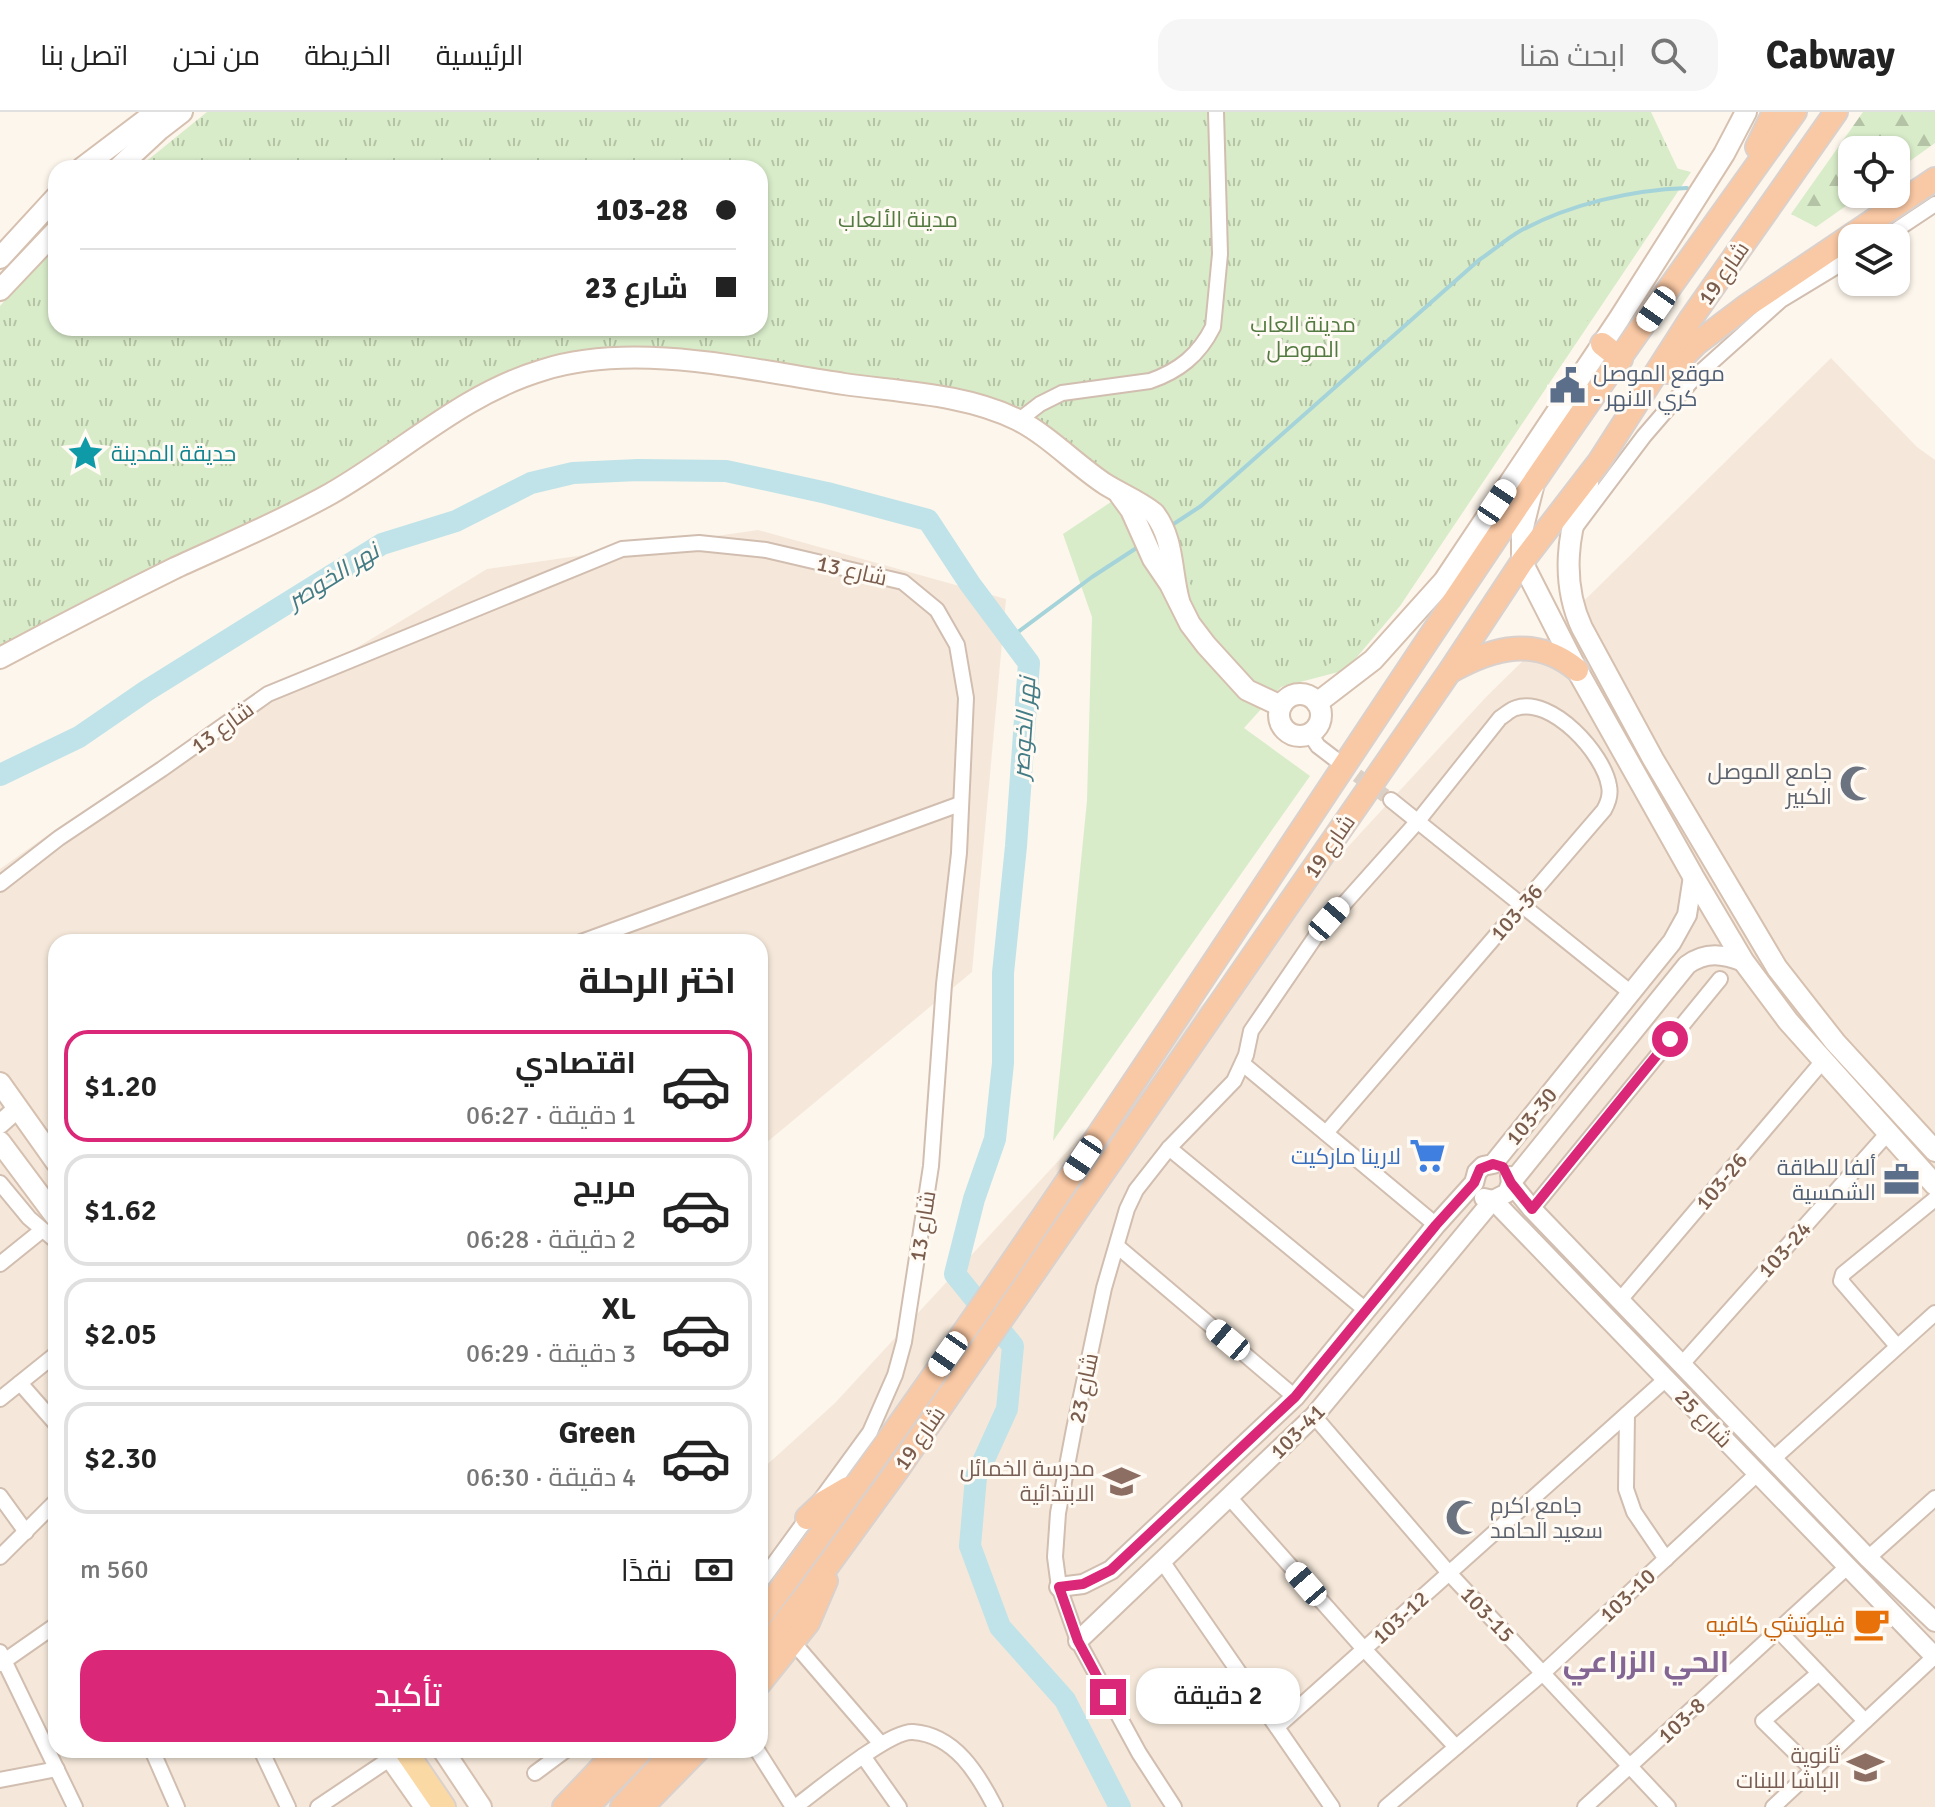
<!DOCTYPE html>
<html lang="ar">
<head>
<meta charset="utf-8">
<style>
  :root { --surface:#fff; --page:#f6f6f6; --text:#222; --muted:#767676; --line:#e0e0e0; --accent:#db2777 }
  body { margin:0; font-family:Signika,Cairo,sans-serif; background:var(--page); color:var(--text); direction:rtl; height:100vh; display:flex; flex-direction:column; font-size:30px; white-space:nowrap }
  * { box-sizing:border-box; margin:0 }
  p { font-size:26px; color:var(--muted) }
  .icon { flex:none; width:44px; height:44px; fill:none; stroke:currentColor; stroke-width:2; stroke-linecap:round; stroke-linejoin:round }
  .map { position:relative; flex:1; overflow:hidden; direction:ltr }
  .side { position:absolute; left:48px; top:822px; width:720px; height:824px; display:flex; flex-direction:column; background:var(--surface); border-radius:24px; box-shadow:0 2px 6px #0004; direction:rtl }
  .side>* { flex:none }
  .guide { position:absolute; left:48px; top:48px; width:720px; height:176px; border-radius:24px; box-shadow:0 2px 6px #0004; direction:rtl; display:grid; align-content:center; height:176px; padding:0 32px; background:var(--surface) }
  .buttons { position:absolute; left:1838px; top:24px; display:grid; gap:16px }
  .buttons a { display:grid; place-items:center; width:72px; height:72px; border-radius:16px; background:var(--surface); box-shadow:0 2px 6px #0004; font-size:40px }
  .end { position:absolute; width:36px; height:36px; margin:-18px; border:10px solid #db2777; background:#fff; box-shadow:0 0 0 4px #fff }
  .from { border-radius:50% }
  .bubble { position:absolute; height:56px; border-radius:24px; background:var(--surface); box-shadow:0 2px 6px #0004; font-size:26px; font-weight:600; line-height:56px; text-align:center; direction:rtl }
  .car { position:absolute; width:24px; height:48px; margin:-24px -12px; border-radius:10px; box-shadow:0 0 6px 2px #0007; background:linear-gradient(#fff 24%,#345 0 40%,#fff 0 76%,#345 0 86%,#fff 0) }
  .guide b { display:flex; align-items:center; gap:28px; height:76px; font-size:30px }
  .guide b+b { border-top:2px solid var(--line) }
  .guide i { width:20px; height:20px; background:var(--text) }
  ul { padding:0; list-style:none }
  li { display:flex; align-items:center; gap:24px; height:112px; margin:0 16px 12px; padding:0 16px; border:4px solid var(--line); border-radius:24px }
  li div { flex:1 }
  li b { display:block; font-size:30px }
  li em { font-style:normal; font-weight:600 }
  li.current { border-color:var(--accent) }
  li>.icon { width:72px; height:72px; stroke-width:1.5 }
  h2 { padding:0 32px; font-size:36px; line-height:96px }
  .pay { display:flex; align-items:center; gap:20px; height:88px; padding:0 32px; font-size:30px }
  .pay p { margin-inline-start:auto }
  .button { display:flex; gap:16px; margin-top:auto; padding:16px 32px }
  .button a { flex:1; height:92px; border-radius:24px; background:var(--accent); color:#fff; font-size:32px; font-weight:600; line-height:92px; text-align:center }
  header { display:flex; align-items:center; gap:48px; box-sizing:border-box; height:112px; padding:0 40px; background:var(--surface); border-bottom:2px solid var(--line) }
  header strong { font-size:38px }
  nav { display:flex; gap:44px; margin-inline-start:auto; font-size:28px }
  .search { width:560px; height:72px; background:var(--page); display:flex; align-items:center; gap:20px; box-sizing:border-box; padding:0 28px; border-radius:24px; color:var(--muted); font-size:30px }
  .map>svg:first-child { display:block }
  .residential { fill:#f5e8da }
  .green { fill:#d8ecc9 }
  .forest { fill:url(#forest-firs) }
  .park { fill:url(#park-tufts) }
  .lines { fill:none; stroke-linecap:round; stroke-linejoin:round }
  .stream { stroke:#a5d3da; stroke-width:4 }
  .river { stroke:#bfe3e8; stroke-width:22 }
  .minor-tunnel { stroke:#dcd0c4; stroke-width:14; stroke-dasharray:14 7; stroke-linecap:butt }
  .minor-casing { stroke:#d1beb0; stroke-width:18 }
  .tertiary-casing { stroke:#d1beb0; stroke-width:22 }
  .secondary-casing { stroke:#d6c0b0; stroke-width:24 }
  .primary-casing { stroke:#dad1cd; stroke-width:26 }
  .trunk-casing { stroke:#dad1cd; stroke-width:26 }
  .minor { stroke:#fff; stroke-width:14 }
  .tertiary { stroke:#fff; stroke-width:18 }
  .secondary { stroke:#fff; stroke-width:20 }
  .primary { stroke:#fbd9a5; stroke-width:22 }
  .trunk { stroke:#f9c8a4; stroke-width:22 }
  .route { stroke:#db2777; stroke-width:10 }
  .labels { text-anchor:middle; stroke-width:6; stroke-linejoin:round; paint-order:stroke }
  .park-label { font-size:22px; fill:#537a41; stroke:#fffaf3 }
  .street-label { font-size:22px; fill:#7a5c4d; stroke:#fffaf3 }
  .service-label { font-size:22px; fill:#4e5e75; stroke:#fffaf3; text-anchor:start }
  .culture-label { font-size:22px; fill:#0d838f; stroke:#fffaf3; text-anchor:start }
  .worship-label { font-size:22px; fill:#5b616d; stroke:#fffaf3; text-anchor:end }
  .shop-label { font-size:22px; fill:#366cbe; stroke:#fffaf3; text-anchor:end }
  .education-label { font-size:22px; fill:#785e54; stroke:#fffaf3; text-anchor:end }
  .food-label { font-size:22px; fill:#c56008; stroke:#fffaf3; text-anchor:end }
  .water-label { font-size:24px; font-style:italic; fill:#437c86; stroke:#fffaf3 }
  .district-label { font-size:30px; font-weight:bold; fill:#846695; stroke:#fffaf3 }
</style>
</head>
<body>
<header>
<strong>Cabway</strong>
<div class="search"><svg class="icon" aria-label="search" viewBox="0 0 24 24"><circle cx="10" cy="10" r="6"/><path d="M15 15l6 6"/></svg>ابحث هنا</div>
<nav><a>الرئيسية</a><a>الخريطة</a><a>من نحن</a><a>اتصل بنا</a></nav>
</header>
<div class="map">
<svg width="1935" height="1695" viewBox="0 0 1935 1695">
  <defs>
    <pattern id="forest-firs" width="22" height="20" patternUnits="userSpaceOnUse" patternTransform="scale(2)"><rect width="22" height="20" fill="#d8ecc9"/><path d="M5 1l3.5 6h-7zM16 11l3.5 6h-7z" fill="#b4c2a5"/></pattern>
    <pattern id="park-tufts" width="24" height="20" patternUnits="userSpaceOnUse" patternTransform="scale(2)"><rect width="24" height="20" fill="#d8ecc9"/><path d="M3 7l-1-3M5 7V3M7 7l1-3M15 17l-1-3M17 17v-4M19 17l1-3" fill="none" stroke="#b4c2a5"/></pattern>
  </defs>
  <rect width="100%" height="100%" fill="#fdf6ec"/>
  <polygon class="residential" points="1831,246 1917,335 1935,348 1935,1695 0,1695 0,757 52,720 487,457 758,418 1006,487 972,860 760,1036 760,830 56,830 56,1638 760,1638 760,1359 835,1291 1487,584"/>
  <polygon class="green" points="1629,44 1691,60 1400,494 1346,558 1281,575 1244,616 1310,664 1053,1029 1087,689 1092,505 1063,422"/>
  <polygon class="forest" points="1863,0 1935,0 1935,31 1896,59 1896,38 1852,38 1852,82 1863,82 1816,115 1791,102"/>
  <polygon class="park" points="207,0 1651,0 1683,68 1433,436 1364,530 1321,557 1281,571 1260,561 1241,544 1215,510 1187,467 1162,401 1001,290 668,240 497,268 440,297 315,383 0,539 0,194 56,132 56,216 760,216 760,56 138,56"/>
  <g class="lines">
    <g class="stream">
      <path d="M1169 415 1201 394 1479 148C1493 139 1506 127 1520 119 1570 92 1631 78 1687 76"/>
      <polyline points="1010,526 1092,465 1138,435"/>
    </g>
    <polyline class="river" points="0,663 79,625 146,579 382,432 456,409 531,371 573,361 638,358 726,359 827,381 928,408 970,472 1029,551 1016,734 1003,861 1003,951 995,1027 974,1087 955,1162 1013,1234 1007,1297 976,1365 970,1434 1000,1515 1065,1588 1120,1695"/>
    <polyline class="minor-tunnel" points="1340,651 1391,688"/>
    <defs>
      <g id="minor">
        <polyline points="1884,126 1935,92"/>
        <path d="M1018 309 1040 292 1062 281 1150 269C1179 259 1199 243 1213 215L1220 142 1216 0"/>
        <polyline points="1577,413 1644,324 1694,266 1781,188 1852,145"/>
        <polyline points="1310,622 1318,634 1335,647"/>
        <polyline points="1391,688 1630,880"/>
        <polyline points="0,772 59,726 162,657 268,582 622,437 699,431 766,438 903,470 937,498 957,533 966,586 959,741 944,872 931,1054 904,1230 895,1263 870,1320 760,1471"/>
        <polyline points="581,830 960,692"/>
        <polyline points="1243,952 1436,1113"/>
        <polyline points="1169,1036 1367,1199"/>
        <polyline points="0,1071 29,1106 56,1129"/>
        <polyline points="1532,1097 1720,867"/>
        <polyline points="1117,1134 1295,1285"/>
        <polyline points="0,1152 41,1119"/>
        <polyline points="1620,1188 1822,950"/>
        <polyline points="1897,1234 1841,1169 1843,1162 1935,1087"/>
        <polyline points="1682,1252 1887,1022"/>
        <polyline points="20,1271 56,1312"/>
        <polyline points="0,1287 56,1242"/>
        <polyline points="1627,1302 1626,1377 1634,1400 1666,1447"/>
        <polyline points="1314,1304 1449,1461 1668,1695"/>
        <polyline points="1773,1347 1935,1201"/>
        <polyline points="0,1384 26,1420"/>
        <polyline points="1229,1385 1364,1537 1456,1635"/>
        <polyline points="0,1445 56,1389"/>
        <polyline points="1868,1446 1935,1386"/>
        <polyline points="1162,1449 1332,1695"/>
        <polyline points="1778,1518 1865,1609"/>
        <polyline points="793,1530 881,1632"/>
        <polyline points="0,1540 75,1695"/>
        <polyline points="0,1552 56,1513"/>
        <polyline points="1277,1615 1666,1267"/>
        <polyline points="152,1638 177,1695"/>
        <polyline points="261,1638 288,1695"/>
        <polyline points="757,1638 793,1695"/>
        <polyline points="863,1644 899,1695"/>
        <polyline points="1813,1658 1763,1609 1819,1561"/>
        <polyline points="535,1661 566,1638"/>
        <polyline points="0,1668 57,1657"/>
        <polyline points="318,1695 391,1646"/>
        <path d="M795 1695C817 1679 889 1618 913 1620 955 1623 978 1662 995 1695"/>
        <path d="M1174 1695 1139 1641 1078 1529 1059 1475 1055 1445 1058 1401 1074 1317 1104 1176 1127 1097 1136 1078 1169 1036 1234 969 1246 943 1251 919 1318 821 1418 709 1500 606C1505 603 1511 597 1516 596 1552 584 1604 642 1609 674 1611 683 1608 691 1604 698L1326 1021"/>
        <polyline points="1386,1695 1543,1561 1757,1362"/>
        <polyline points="1585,1695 1847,1455"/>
        <polyline points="1773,1695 1935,1544"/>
      </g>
      <g id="tertiary">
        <polyline points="0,1012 18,996"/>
        <polyline points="1510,1064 1511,1071 1532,1097 1868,1446 1935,1510"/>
        <polyline points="1484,1086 1493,1088 1935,1545"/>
        <polyline points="1059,1475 1083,1472 1111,1458 1295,1285 1436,1113 1474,1071 1477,1060 1483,1054 1493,1052 1672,830 1687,803 1693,764"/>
        <path d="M1078 1529 1314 1304 1493 1088 1507 1081 1511 1071 1687 853C1706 839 1723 842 1744 850"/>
      </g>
      <g id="secondary">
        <polyline points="82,56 156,0"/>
        <polyline points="118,56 160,17 182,0"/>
        <polyline points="0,146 56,85"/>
        <polyline points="0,178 56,119"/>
        <path d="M1588 372C1566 416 1561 471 1582 516L1653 647 1777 856 1835 930 1935 1039"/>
        <polyline points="1533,375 1522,419 1522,450 1577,558 1693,764 1744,850 1788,909 1935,1073"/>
        <polyline points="1120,383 1131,398 1153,447 1170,472 1190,512 1206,533 1247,578 1281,594"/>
        <path d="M0 546C58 515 116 485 175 456 227 432 280 410 330 382 402 341 462 282 543 258 635 229 750 258 844 272 901 280 966 282 1018 308 1049 324 1075 352 1105 372 1121 382 1139 389 1154 401 1174 426 1171 460 1179 489"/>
        <circle cx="1300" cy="603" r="21"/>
        <polyline points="1317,591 1373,548 1444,469 1619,207 1724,42 1746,0"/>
        <polyline points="0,971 56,1050"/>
        <polyline points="0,1030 56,1105"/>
        <polyline points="385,1638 425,1695"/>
        <polyline points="443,1638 481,1695"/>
      </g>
      <polyline id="primary" points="405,1638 444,1695"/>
      <g id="trunk">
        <polyline points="1757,35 1774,0"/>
        <polyline points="1602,232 1621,247"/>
        <polyline points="1668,260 1696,232 1745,195 1935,67"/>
        <path d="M1451 559C1494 535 1536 524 1577 558"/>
        <polyline points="807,1406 824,1390 848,1376"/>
        <path d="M760 1505C1034 1136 1278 747 1536 367 1620 243 1708 122 1795 0"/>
        <polyline points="760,1542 810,1478 898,1357 1450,559 1522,450 1599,350 1690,208 1836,0"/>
        <polyline points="760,1571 808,1511 826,1469"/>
        <polyline points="564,1695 618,1638"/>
        <polyline points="587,1695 642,1638"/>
        <polyline points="622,1695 675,1638"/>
        <polyline points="642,1695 698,1638"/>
      </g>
    </defs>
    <use href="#minor" class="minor-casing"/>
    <use href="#tertiary" class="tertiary-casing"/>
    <use href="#secondary" class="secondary-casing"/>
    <use href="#primary" class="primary-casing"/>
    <use href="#trunk" class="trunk-casing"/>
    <use href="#minor" class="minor"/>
    <use href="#tertiary" class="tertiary"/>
    <use href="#secondary" class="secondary"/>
    <use href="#primary" class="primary"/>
    <use href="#trunk" class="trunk"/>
  </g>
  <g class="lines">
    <polyline class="route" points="1108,1585 1078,1529 1059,1475 1083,1472 1111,1458 1295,1285 1436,1113 1474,1071 1480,1057 1493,1052 1503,1055 1511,1071 1532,1097 1670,927"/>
  </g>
  <defs>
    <symbol id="civic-bare" viewBox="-9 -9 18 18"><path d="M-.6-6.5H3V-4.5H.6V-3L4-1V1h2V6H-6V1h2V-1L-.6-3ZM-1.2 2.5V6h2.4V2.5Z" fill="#5c6f8a" stroke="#fffaf3" stroke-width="2.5" paint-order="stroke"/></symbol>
    <symbol id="sight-bare" viewBox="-9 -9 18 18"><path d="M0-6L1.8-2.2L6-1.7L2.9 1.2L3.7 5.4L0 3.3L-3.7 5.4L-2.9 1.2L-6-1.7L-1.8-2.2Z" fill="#0f9aa8" stroke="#fffaf3" stroke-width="2.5" paint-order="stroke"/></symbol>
    <symbol id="mosque-bare" viewBox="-9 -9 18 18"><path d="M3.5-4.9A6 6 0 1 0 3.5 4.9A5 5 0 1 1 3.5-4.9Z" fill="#6b7280" stroke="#fffaf3" stroke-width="2.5" paint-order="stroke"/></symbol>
    <symbol id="supermarket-bare" viewBox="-9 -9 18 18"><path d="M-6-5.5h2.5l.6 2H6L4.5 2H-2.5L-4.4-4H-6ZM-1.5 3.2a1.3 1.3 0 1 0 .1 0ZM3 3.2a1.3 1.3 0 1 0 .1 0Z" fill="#3f7fe0" stroke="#fffaf3" stroke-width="2.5" paint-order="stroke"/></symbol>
    <symbol id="office-bare" viewBox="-9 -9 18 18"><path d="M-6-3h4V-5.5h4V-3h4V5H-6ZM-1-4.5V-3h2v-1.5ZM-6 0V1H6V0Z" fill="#5c6f8a" stroke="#fffaf3" stroke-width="2.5" paint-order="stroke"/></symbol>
    <symbol id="school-bare" viewBox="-9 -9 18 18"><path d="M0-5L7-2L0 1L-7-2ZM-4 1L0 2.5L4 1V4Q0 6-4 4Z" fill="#8d6e63" stroke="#fffaf3" stroke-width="2.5" paint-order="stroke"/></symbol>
    <symbol id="cafe-bare" viewBox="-9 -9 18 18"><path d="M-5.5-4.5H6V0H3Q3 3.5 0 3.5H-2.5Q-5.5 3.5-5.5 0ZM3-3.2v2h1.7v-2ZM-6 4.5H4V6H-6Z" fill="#e8710a" stroke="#fffaf3" stroke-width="2.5" paint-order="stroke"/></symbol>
  </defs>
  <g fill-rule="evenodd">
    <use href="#civic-bare" x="1542" y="248" width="51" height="51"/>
    <use href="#sight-bare" x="60" y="316" width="51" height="51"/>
    <use href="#mosque-bare" x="1832" y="646" width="51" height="51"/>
    <use href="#supermarket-bare" x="1402" y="1018" width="51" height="51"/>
    <use href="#office-bare" x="1876" y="1042" width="51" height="51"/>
    <use href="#school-bare" x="1096" y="1344" width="51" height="51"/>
    <use href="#mosque-bare" x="1438" y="1380" width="51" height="51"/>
    <use href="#cafe-bare" x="1846" y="1486" width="51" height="51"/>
    <use href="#school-bare" x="1840" y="1630" width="51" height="51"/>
  </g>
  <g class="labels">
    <g class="park-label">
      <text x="898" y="115">مدينة الألعاب</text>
      <text x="1303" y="220">مدينة العاب<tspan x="1303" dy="25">الموصل</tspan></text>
    </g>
    <g class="street-label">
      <text transform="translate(1723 161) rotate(-55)" y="8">شارع 19</text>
      <text transform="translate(852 458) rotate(13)" y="8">شارع 13</text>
      <text transform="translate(222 615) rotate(-36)" y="8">شارع 13</text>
      <text transform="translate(1329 734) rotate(-55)" y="8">شارع 19</text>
      <text transform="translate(1516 800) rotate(-49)" y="8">103-36</text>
      <text transform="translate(1531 1004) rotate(-51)" y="8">103-30</text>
      <text transform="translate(1721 1069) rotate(-50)" y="8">103-26</text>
      <text transform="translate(922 1114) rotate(-81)" y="8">شارع 13</text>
      <text transform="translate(1784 1137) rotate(-48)" y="8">103-24</text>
      <text transform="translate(1083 1276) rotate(-78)" y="8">شارع 23</text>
      <text transform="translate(1704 1306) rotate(46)" y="8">شارع 25</text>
      <text transform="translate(1297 1319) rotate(-45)" y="8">103-41</text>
      <text transform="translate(919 1326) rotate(-55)" y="8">شارع 19</text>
      <text transform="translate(1627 1483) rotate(-43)" y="8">103-10</text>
      <text transform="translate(1488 1502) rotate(47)" y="8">103-15</text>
      <text transform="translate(1400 1505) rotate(-42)" y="8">103-12</text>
      <text transform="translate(1681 1608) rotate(-43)" y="8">103-8</text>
    </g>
    <g class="service-label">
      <text x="1593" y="269">موقع الموصل<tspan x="1593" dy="25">- كري الانهر</tspan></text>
      <text x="1876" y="1063" text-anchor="end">ألفا للطاقة<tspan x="1876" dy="25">الشمسية</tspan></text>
    </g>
    <g class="culture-label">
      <text x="111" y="349">حديقة المدينة</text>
    </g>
    <g class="worship-label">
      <text x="1832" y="667">جامع الموصل<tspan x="1832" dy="25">الكبير</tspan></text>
      <text x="1490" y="1401" text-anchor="start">جامع اكرم<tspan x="1490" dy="25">سعيد الحامد</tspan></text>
    </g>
    <g class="shop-label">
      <text x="1401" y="1052">لارينا ماركيت</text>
    </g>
    <g class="education-label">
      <text x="1095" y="1364">مدرسة الخمائل<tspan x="1095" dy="25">الابتدائية</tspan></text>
      <text x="1840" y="1651">ثانوية<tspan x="1840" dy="25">الباشا للبنات</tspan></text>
    </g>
    <g class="food-label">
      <text x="1845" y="1520">فيلوتشي كافيه</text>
    </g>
    <g class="water-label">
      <text transform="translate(333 464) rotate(-32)" y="8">نهر الخوصر</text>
      <text transform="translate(1024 616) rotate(-86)" y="8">نهر الخوصر</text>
    </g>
    <g class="district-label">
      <text x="1646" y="1560">الحي الزراعي</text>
    </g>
  </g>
</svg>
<div class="buttons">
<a><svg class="icon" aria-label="locate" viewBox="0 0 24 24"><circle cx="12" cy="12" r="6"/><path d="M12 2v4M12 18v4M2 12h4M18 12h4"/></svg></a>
<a><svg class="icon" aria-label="layers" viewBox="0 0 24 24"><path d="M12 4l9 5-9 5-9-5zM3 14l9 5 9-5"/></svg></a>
</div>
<i class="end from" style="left:1670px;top:927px"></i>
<i class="end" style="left:1108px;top:1585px"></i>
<div class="bubble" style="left:1136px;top:1556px;width:164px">2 دقيقة</div>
<i class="car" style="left:1656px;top:197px;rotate:215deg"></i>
<i class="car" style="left:1497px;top:390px;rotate:34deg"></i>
<i class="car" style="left:1329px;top:807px;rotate:41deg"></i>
<i class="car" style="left:1083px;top:1046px;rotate:214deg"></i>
<i class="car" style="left:1228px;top:1228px;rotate:310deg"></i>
<i class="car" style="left:948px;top:1242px;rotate:215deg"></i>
<i class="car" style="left:1306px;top:1472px;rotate:319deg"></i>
<div class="guide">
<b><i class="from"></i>103-28</b>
<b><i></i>شارع 23</b>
</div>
<section class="side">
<h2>اختر الرحلة</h2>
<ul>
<li class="current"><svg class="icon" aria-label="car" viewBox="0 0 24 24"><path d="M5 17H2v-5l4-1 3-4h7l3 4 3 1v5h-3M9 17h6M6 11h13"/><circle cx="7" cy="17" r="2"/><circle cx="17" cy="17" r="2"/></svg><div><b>اقتصادي</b><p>1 دقيقة · 06:27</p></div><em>$1.20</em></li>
<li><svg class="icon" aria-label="car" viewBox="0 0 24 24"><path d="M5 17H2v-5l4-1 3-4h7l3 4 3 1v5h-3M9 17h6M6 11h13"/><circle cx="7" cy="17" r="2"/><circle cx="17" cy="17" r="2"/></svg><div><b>مريح</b><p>2 دقيقة · 06:28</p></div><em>$1.62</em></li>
<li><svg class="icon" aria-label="car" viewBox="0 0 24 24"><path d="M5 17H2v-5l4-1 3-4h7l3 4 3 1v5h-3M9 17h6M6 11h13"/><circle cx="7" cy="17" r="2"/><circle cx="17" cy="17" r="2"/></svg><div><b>XL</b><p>3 دقيقة · 06:29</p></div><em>$2.05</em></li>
<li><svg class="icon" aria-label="car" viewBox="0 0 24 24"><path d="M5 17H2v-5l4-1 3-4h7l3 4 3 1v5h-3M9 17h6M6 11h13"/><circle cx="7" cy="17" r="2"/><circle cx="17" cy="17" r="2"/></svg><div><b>Green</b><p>4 دقيقة · 06:30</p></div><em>$2.30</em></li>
</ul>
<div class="pay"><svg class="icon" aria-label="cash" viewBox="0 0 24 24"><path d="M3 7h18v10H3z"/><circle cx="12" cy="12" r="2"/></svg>نقدًا<p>560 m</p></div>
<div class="button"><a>تأكيد</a></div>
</section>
</div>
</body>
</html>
